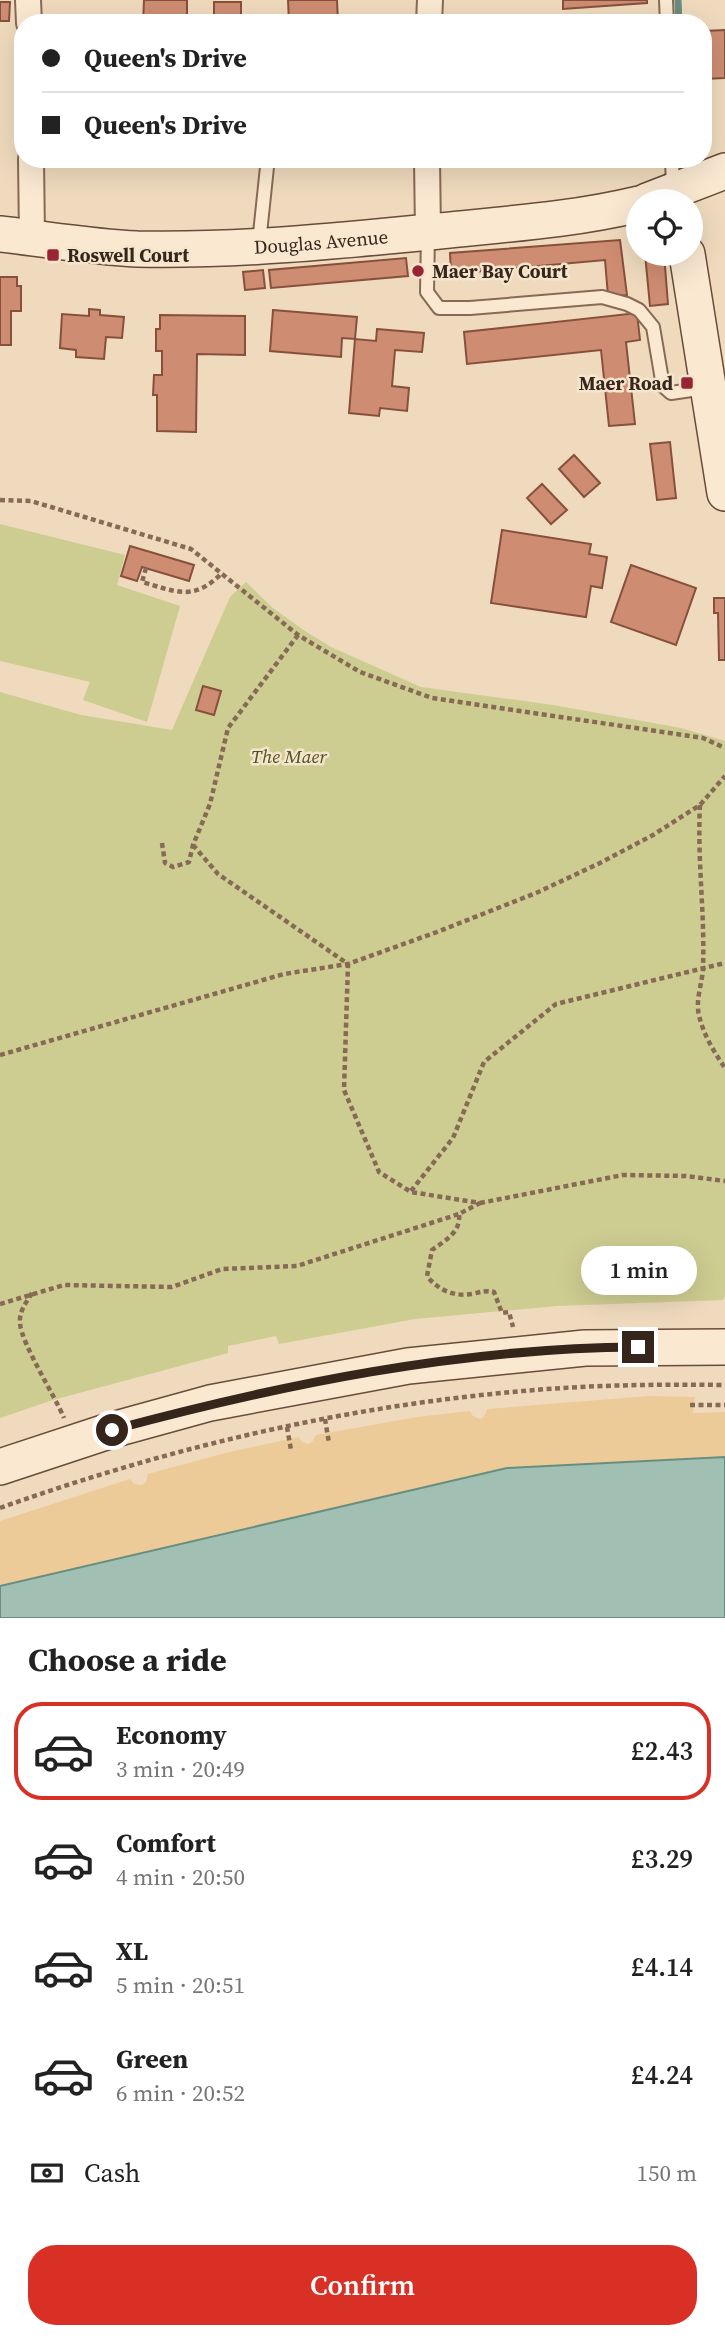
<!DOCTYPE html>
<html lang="en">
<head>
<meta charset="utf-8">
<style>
  :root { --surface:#fff; --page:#f2f2f2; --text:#222; --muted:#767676; --line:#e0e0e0; --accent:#d93025 }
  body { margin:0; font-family:"Source Serif 4",serif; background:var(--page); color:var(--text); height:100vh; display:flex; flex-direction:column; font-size:26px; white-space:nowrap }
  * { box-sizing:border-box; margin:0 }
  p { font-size:23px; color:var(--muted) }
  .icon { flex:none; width:38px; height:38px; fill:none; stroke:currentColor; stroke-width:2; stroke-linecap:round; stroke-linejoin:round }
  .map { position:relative; height:1618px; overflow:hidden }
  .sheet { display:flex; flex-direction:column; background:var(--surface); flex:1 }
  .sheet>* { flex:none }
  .guide { position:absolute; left:14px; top:14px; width:698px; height:154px; border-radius:28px; box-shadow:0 7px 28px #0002; display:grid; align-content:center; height:154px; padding:0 28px; background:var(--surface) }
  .tools { position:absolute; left:626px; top:189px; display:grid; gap:14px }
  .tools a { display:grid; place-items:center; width:77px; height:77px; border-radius:50%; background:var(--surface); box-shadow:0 7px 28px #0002; font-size:35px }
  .end { position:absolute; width:32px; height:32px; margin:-16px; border:9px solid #36251b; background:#fff; box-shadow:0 0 0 4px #fff }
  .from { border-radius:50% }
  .bubble { position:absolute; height:49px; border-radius:24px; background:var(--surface); box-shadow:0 7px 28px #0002; font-size:23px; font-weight:600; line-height:49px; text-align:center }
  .guide b { display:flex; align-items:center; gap:24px; height:66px; font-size:26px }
  .guide b+b { border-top:2px solid var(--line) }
  .guide i { width:18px; height:18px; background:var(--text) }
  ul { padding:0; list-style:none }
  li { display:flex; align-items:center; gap:21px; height:98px; margin:0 14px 10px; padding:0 14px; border:4px solid transparent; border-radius:28px }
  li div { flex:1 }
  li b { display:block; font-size:26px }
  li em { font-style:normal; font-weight:600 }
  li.on { border-color:var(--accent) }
  li>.icon { width:63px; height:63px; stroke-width:1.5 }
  h2 { padding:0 28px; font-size:32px; line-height:84px }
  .pay { display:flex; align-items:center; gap:18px; height:77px; padding:0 28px; font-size:26px }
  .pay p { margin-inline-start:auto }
  .cta { display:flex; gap:14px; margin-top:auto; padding:14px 28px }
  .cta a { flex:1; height:80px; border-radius:28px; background:var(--accent); color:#fff; font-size:28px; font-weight:600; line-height:80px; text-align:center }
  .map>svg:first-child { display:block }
  .green { fill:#cdcc91 }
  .sand { fill:#eccb99 }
  .water { fill:#a1c0b3; stroke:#688e80; stroke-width:2 }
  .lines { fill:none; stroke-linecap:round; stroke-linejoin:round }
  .stream { stroke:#688e80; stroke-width:7 }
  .building { fill:#ce8d72; stroke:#87503b; stroke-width:2 }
  .lane-casing { stroke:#876a56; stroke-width:16 }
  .street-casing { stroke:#876a56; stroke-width:28 }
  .secondary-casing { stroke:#694b39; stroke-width:38 }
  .path { stroke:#876a56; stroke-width:4.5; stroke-dasharray:5 3.5; stroke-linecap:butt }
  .lane { stroke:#fae8d1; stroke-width:12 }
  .street { stroke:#fae8d1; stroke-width:24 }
  .secondary { stroke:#fae8d1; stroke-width:35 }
  .route { stroke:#36251b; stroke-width:9 }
  .poi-dot { fill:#982434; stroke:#f6e5cd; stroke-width:2.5 }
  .labels { text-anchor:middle; stroke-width:5; stroke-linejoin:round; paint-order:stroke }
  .street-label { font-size:19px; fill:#36251b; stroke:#f6e5cd }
  .poi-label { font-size:19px; font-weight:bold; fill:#36251b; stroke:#f6e5cd; text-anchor:start }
  .park-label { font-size:19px; font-style:italic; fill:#4d5321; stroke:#f6e5cd }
</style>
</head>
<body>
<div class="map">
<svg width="725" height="1618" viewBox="0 0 725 1618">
  <rect width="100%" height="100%" fill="#efdabd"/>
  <g class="green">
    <polygon points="0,524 125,555 117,585 180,606 147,722 83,700 90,682 0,661"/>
    <polygon points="246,582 273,608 305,631 331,647 421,687 553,705 681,728 725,741 725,1295 723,1300 557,1306 415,1319 279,1344 276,1336 228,1346 228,1353 53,1400 0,1418 0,692 81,715 172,730 230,597"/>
  </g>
  <polygon class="sand" points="649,1396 695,1397 693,1413 725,1412 725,1618 0,1618 0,1521 130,1479 134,1484 142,1485 146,1482 148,1474 225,1453 299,1437 302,1442 308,1444 312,1442 316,1435 417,1417 470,1411 473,1416 480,1419 484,1417 487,1409"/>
  <polygon class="water" points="725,1457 725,1618 0,1618 0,1586 507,1468"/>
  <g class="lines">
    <polyline class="stream" points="678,0 679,23"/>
  </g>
  <g class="building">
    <polygon points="144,0 187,0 187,23 143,23"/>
    <polygon points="288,0 337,0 338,23 289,23"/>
    <polygon points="563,0 647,0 647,3 563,9"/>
    <polygon points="0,2 10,2 9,21 0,21"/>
    <rect x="214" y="2" width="27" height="21"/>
    <polygon points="648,15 649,23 623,23 622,16"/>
    <polygon points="725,30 725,78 704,79 704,31"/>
    <polygon points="620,240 627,295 608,296 605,260 451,274 450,253"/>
    <polygon points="645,254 664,254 668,304 650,306"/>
    <polygon points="406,258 408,276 271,288 269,270"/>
    <polygon points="263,270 265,288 245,290 243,272"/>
    <polygon points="0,277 17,277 17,286 21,286 21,311 11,311 11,345 0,345"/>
    <polygon points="89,309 100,310 100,315 124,317 122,338 106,337 104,359 76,357 76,350 60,348 62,314 89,316"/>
    <polygon points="273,310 357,317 355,339 342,338 341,357 270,351"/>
    <polygon points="637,313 640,340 626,342 635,424 609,426 601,350 467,364 464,332"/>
    <polygon points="160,315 245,316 245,355 197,354 196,432 157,431 157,395 153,395 154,375 162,375 162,351 156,351 156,329 160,329"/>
    <polygon points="377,329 424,333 422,352 395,350 392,386 409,388 407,411 380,408 379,416 349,413 355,339 376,341"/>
    <polygon points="670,442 676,498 657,500 650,444"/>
    <polygon points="574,455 600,483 584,497 559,469"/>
    <polygon points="542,484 567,510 551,524 527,498"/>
    <polygon points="502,530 591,544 589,554 607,557 602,588 591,586 586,617 491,603"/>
    <polygon points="130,546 194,565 189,581 142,567 137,581 121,576"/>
    <polygon points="631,565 696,588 676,645 611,622"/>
    <polygon points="714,598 725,598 725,660 719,660 718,613 714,613"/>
    <polygon points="203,686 221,691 214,715 196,710"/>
  </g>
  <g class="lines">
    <defs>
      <g id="lane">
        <polyline points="666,0 667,23"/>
        <polyline points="672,159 673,189"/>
        <polyline points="428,233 427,292 439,308 470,308 602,297 627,304 639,310 653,327 663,386 671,393 705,388"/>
        <polyline points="259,243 267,167"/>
      </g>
      <g id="street">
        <polyline points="28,0 29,23"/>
        <polyline points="429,23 430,0"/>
        <polyline points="31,159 32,238"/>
        <polyline points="427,159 428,232"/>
      </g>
      <g id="secondary">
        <polyline points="647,201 725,171"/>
        <path id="s1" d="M0 234C45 239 92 247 137 249 239 251 338 241 439 231 506 224 573 220 639 204"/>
        <polyline points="687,254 725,493"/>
        <polyline points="0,1467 112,1430 210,1403 408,1366 585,1348 725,1347"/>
      </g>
    </defs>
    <use href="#lane" class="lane-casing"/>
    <use href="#street" class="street-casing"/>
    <use href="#secondary" class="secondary-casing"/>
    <g class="path">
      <polyline points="0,500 31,501 191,549 298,635 360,672 432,698 703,738 725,748"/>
      <path d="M146 568 142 582C175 591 193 602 221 574"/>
      <path d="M700 805C697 859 705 913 703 967 703 981 695 1000 699 1015 703 1034 714 1052 725 1068"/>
      <polyline points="162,843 165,863 173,867 189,862 193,845 210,804 228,728 298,635"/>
      <path d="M193 845 218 874 348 964 344 1090 379 1172 411 1192 480 1203 459 1214C461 1232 446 1240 432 1250L427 1276C438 1290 454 1297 472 1294 480 1292 486 1290 494 1292L502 1313 509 1312 513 1327"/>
      <polyline points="0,1055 284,974 348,964 437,932 536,893 600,863 653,835 700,805 725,776"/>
      <polyline points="411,1191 453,1138 484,1062 556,1004 725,963"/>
      <polyline points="480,1203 623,1175 686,1176 725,1181"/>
      <path d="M32 1293C26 1303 19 1311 20 1323 21 1343 55 1396 64 1418"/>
      <polyline points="0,1304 64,1285 172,1287 222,1269 297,1266 459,1214"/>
      <polyline points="690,1405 725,1405"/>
      <polyline points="325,1419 329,1443"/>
      <polyline points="287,1427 291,1450"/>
      <path d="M0 1508C165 1449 337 1408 512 1392 583 1385 654 1384 725 1385"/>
    </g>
    <use href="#lane" class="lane"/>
    <use href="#street" class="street"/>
    <use href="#secondary" class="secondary"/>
  </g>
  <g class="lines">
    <path class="route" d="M112 1430C283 1384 460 1348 638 1347"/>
  </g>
  <g class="poi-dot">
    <rect x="46" y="248" width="14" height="14" rx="3.5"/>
    <circle cx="418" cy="271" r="7"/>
    <rect x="680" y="376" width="14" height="14" rx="3.5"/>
  </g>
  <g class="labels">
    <g class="street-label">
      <text dy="7" stroke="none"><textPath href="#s1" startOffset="322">Douglas Avenue</textPath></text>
    </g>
    <g class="poi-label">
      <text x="67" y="262">Roswell Court</text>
      <text x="432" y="278">Maer Bay Court</text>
      <text x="673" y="390" text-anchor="end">Maer Road</text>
    </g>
    <g class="park-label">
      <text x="289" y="763">The Maer</text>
    </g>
  </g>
</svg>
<div class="tools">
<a><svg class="icon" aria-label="locate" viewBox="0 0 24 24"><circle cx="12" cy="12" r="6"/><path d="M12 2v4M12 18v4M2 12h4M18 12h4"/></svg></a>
</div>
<i class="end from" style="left:112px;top:1430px"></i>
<i class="end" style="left:638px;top:1347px"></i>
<div class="bubble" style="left:581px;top:1246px;width:116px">1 min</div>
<div class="guide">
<b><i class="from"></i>Queen's Drive</b>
<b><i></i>Queen's Drive</b>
</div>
</div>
<section class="sheet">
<h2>Choose a ride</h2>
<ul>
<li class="on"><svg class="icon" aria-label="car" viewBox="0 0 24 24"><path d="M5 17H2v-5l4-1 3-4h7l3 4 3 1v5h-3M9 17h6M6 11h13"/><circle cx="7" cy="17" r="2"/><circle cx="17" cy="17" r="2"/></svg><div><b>Economy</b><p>3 min · 20:49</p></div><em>£2.43</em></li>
<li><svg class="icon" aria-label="car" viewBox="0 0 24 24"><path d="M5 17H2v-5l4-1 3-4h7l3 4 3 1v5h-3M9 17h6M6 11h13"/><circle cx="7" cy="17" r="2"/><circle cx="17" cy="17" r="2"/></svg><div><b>Comfort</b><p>4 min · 20:50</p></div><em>£3.29</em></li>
<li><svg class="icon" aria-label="car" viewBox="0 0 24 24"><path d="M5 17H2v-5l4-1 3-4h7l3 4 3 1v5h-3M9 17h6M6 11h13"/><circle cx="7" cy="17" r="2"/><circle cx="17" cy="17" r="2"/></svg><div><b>XL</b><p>5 min · 20:51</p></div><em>£4.14</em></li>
<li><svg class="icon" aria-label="car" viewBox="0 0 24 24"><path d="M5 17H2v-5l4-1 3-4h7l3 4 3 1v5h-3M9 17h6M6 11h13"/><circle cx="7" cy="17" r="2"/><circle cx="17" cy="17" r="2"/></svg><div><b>Green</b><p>6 min · 20:52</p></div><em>£4.24</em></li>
</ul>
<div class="pay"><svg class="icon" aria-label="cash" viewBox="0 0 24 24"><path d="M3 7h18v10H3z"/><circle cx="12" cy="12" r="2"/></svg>Cash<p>150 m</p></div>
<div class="cta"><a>Confirm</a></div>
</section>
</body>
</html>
